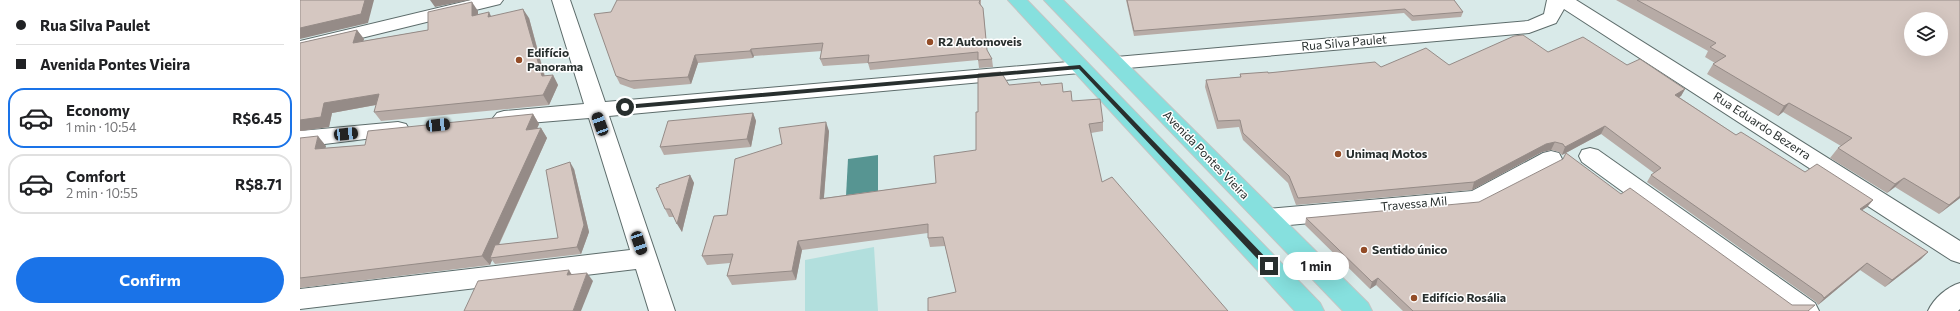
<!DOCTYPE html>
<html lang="en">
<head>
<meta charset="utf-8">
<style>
  :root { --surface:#fff; --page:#f2f2f2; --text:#202124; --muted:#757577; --line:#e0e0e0; --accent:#1a73e8 }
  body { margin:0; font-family:Commissioner,sans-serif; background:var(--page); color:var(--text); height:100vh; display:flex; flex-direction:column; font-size:15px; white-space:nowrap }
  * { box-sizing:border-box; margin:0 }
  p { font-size:13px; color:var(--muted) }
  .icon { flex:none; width:22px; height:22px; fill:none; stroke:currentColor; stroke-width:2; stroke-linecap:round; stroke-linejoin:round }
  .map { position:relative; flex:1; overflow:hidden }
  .sheet { display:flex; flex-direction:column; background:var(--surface); width:300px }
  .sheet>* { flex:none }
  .guide { display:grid; align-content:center; height:88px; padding:0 16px; background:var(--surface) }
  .fabs { position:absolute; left:1604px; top:12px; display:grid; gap:8px }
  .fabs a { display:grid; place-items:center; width:44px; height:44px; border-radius:50%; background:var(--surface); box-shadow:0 4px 16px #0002; font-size:20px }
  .end { position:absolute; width:18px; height:18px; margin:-9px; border:5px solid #282f2e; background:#fff; box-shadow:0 0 0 2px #fff }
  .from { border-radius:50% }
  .bubble { position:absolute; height:28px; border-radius:14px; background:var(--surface); box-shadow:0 4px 16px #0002; font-size:13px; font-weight:700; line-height:28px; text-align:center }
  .car { position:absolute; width:12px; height:24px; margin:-12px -6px; border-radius:5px; box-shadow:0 0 3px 1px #0007; background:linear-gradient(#222 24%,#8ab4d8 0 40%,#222 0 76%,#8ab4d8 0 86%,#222 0) }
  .guide b { display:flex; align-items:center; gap:14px; height:38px; font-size:15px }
  .guide b+b { border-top:1px solid var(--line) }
  .guide i { width:10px; height:10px; background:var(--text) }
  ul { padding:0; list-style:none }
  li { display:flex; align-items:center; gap:12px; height:60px; margin:0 8px 6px; padding:0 8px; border:2px solid var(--line); border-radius:16px }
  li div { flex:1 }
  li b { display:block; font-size:15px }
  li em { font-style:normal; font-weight:700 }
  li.on { border-color:var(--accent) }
  li>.icon { width:36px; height:36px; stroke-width:1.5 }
  .cta { display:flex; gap:8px; margin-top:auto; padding:8px 16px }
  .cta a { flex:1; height:46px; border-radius:24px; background:var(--accent); color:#fff; font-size:16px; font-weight:700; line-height:46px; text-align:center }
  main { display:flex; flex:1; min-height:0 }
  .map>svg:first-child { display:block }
  .green { fill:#b2dfdd }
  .water { fill:#579592 }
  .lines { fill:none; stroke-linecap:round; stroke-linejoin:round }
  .street-casing { stroke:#5d6c6b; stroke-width:2 }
  .primary-casing { stroke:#c3c5c4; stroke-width:2 }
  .street { fill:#fff; fill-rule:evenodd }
  .primary { fill:#86e0de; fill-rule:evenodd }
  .wall { fill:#b7aba6 }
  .shaded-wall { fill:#958b87 }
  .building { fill:#d5c7c1; stroke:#958b87; fill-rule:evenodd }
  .route { fill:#282f2e }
  .poi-dot { fill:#934c27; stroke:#fff; stroke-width:1.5 }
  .labels { text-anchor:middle; stroke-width:3; stroke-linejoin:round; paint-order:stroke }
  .poi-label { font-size:12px; font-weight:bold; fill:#282f2e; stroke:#fff; text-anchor:start }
  .street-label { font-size:12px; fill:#282f2e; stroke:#fff }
</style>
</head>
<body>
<main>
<section class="sheet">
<div class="guide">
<b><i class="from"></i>Rua Silva Paulet</b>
<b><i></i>Avenida Pontes Vieira</b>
</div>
<ul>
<li class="on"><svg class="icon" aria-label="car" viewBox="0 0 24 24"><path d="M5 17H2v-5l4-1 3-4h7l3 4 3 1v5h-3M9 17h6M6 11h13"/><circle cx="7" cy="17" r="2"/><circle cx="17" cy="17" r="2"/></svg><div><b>Economy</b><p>1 min · 10:54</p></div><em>R$6.45</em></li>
<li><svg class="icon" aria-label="car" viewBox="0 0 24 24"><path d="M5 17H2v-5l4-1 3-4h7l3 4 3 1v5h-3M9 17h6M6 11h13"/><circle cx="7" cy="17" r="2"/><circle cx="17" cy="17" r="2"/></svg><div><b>Comfort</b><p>2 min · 10:55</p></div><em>R$8.71</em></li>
</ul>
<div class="cta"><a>Confirm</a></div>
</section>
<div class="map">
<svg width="1660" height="311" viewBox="0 0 1660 311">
  <rect width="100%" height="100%" fill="#d9eae9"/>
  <polygon class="green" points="574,247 578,311 505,311 505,260"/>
  <polygon class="water" points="578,155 578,192 546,196 548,159"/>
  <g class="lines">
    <defs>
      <g id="street">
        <polygon points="171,0 203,0 200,4 0,53 0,41"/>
        <polygon points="252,0 270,0 305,102 780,61 787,63 790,67 787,71 780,73 309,116 375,311 349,311 336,269 0,309 0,289 330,250 289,118 204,125 197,123 193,118 197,113 204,111 284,104"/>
        <polygon points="1247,0 1276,0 1660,241 1660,263 1651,260 1264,9 1256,23 1229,33 816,69 809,67 806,63 809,59 816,57 1228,21 1244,14"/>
        <polygon points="98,122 106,124 109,129 106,134 0,147 0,131"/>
        <polygon points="1290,148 1298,150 1515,303 1519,311 1487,311 1282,162 1279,156 1282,150"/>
        <polygon points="1251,151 1259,153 1262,159 1259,165 1184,205 1176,208 968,227 960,224 956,218 960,212 968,209 1172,191 1243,153"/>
        <path d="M1660 283V309L1658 311H1628C1634 298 1647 287 1660 283Z"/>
      </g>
      <g id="primary">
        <polygon points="708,0 727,0 1020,303 1024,311 995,311"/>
        <polygon points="744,0 763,0 1068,303 1072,311 1043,311"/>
      </g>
    </defs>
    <use href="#street" class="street-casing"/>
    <use href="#primary" class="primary-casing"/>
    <use href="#street" class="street"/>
    <use href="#primary" class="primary"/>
  </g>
  <g class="wall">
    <polygon points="317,0 681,0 681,5 684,16 687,51 692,59 693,67 679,68 678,60 570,70 568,63 523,66 520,59 522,51 454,56 453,58 398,63 391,84 334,89 320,84 316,76"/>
    <polygon points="826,0 1154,0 1163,12 1161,17 1112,21 1104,13 834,36"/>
    <polygon points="1316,0 1660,0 1660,198 1639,214 1595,187 1587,193 1530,158 1538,148 1541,146 1483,112 1478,116 1407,74 1413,64 1415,63 1405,57 1408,51"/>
    <polygon points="178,11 178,14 191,16 229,18 245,76 253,75 258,85 249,105 81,121 74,112 76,105 32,113 29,127 0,131 0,43 57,30 64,39 63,41 128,30"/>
    <polygon points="1248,52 1327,65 1385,89 1381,96 1379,97 1436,135 1505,172 1573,200 1567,207 1562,210 1628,252 1621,259 1585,287 1560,270 1518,305 1516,302 1347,182 1351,175 1354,173 1301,134 1262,155 1259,152 1251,150 1242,152 1172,190 996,205 988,183 943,140 939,127 917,129 905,87 906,80 940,77 940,74 1081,67 1149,65"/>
    <polygon points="709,85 741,85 763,92 772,101 803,122 803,131 791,133 656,292 645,246 630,247 628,238 628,233 502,250 496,280 432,285 427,276 430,263 407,265 402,256 427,215 529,131 524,198 636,183 676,150 678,112"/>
    <polygon points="453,113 456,121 451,147 364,155 360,147"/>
    <polygon points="233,114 239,124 237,129 241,128 247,138 199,245 258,238 274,169 289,232 281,254 195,264 192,260 190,265 0,288 0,138 26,146 25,148 65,145"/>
    <polygon points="390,175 394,183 382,232 374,217 369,217 365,209"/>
    <polygon points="1321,194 1492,305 1510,311 1103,311 1076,285 1070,289 1005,225 1006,218"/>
  </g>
  <g class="shaded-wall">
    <polygon points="65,0 74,0 68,23 0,39 0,28"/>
    <polygon points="130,0 170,0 135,7"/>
    <polygon points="172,2 178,11 178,25 172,16"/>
    <polygon points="223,9 229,18 247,86 242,76"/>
    <polygon points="189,12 194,22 188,17"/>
    <polygon points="57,30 64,39 60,53 53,43"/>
    <polygon points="451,49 454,56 453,58 450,51"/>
    <polygon points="395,55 398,63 391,84 388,77"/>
    <polygon points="253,75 258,85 249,105 243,95"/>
    <polygon points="1385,89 1381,96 1371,102 1375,95"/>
    <polygon points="79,94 86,103 32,113 29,127 0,131 0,120 24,103"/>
    <polygon points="1489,103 1483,112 1478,116 1484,106"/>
    <polygon points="453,113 456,121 451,147 447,139"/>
    <polygon points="233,114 239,124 232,139 226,130"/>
    <polygon points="526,122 529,131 523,208 520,199"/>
    <polygon points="1305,126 1301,134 1262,155 1265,147"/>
    <polygon points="241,128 247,138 193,257 190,258 192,260 190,265 182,256"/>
    <polygon points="18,136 26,146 23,159 15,149"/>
    <polygon points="1255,142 1251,150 1242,152 1172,190 1174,182 1246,144"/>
    <polygon points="270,162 274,169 289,232 281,254 277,247"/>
    <polygon points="390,175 394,183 382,232 377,224"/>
    <polygon points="1604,178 1595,187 1587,193 1595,184"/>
    <polygon points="1660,196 1660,198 1639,214 1649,205"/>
    <polygon points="1573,200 1567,207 1553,216 1560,209"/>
    <polygon points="498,241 502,250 496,280 492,271"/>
    <polygon points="1628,252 1621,259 1585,287 1592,280"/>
    <polygon points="1567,263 1560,270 1518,305 1524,298"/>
    <polygon points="269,270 274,278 267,275"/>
    <polygon points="287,273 293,281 281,311 273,311"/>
    <polygon points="1078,278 1076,285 1070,289 1072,282"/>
  </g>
  <g class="building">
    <polygon points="0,0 65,0 61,14 0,28"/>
    <polygon points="317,0 680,0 679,3 683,8 687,50 692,59 678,60 678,52 568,63 569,55 520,59 523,43 451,49 450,51 395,55 388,77 330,81 316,76 294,14 311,12"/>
    <polygon points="827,0 1154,0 1163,12 1113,16 1105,9 834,31"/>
    <path d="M1337 0H1660V196L1649 205 1604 178 1595 184 1538 148 1552 138 1489 103 1484 106 1413 64 1426 56 1410 47 1416 43ZM1611 19H1641V49H1611Z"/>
    <polygon points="172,2 172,16 189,12 188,17 223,9 242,76 253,75 243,95 74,112 79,94 24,103 21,117 0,120 0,43 57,30 53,43 128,30 128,12"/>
    <polygon points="1223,35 1248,52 1283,37 1327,65 1340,59 1385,89 1375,95 1436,135 1441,132 1505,172 1517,164 1573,200 1560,209 1628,252 1592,280 1567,263 1524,298 1522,295 1351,175 1361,168 1305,126 1265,147 1263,144 1255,142 1246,144 1174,182 998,198 989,176 943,133 940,120 918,121 906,80 941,77 940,74 968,72 968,73 1075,62 1081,67 1126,48 1149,65 1214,36"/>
    <polygon points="701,72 709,85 740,82 741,85 762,83 763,92 771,91 772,101 800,99 803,122 789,124 802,182 812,177 928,311 628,311 628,298 656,292 643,237 628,238 628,224 498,241 492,271 427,276 433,254 402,256 414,216 427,215 435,159 482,144 479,128 526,122 520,199 636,183 634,156 676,150 676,112 678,112 678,74"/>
    <polygon points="453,113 447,139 360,147 368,121"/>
    <polygon points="233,114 226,130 241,128 182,256 0,278 0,138 18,136 15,149 65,145 68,131"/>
    <polygon points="1266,153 1321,194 1330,188 1492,305 1515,305 1508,311 1113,311 1078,278 1072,282 1006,218 1179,202 1263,159"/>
    <polygon points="270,162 284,225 277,247 190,258 195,245 258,238 246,170"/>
    <polygon points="390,175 377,224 370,209 365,209 356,188 359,187 359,185"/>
    <polygon points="269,270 267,275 287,273 273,311 164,311 178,281"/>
  </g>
  <polygon class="route" points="780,65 972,264 972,269 967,269 779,69 325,109 322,107 325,105"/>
  <g class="poi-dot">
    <circle cx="630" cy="42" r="4"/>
    <circle cx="219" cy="60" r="4"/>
    <circle cx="1038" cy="154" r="4"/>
    <circle cx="1064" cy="250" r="4"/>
    <circle cx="1114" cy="298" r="4"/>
  </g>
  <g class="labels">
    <g class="poi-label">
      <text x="638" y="46">R2 Automoveis</text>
      <text x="227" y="57">Edifício<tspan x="227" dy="14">Panorama</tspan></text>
      <text x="1046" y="158">Unimaq Motos</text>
      <text x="1072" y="254">Sentido único</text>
      <text x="1122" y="302">Edifício Rosália</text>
    </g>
    <g class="street-label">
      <text transform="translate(1044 43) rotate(-5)" y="4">Rua Silva Paulet</text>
      <text transform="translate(1462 126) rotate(33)" y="4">Rua Eduardo Bezerra</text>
      <text transform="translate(906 155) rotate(46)" y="4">Avenida Pontes Vieira</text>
      <text transform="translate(1114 204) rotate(-5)" y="4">Travessa Mil</text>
    </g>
  </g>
</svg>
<div class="fabs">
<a><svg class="icon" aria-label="layers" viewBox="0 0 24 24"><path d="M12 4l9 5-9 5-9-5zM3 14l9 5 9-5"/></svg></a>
</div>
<i class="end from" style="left:325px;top:107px"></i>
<i class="end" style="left:969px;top:266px"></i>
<div class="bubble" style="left:983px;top:252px;width:66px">1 min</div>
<i class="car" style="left:300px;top:124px;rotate:340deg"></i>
<i class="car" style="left:138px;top:125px;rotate:84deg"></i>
<i class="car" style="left:46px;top:134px;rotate:84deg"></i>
<i class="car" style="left:339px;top:243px;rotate:162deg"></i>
</div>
</main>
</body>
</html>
